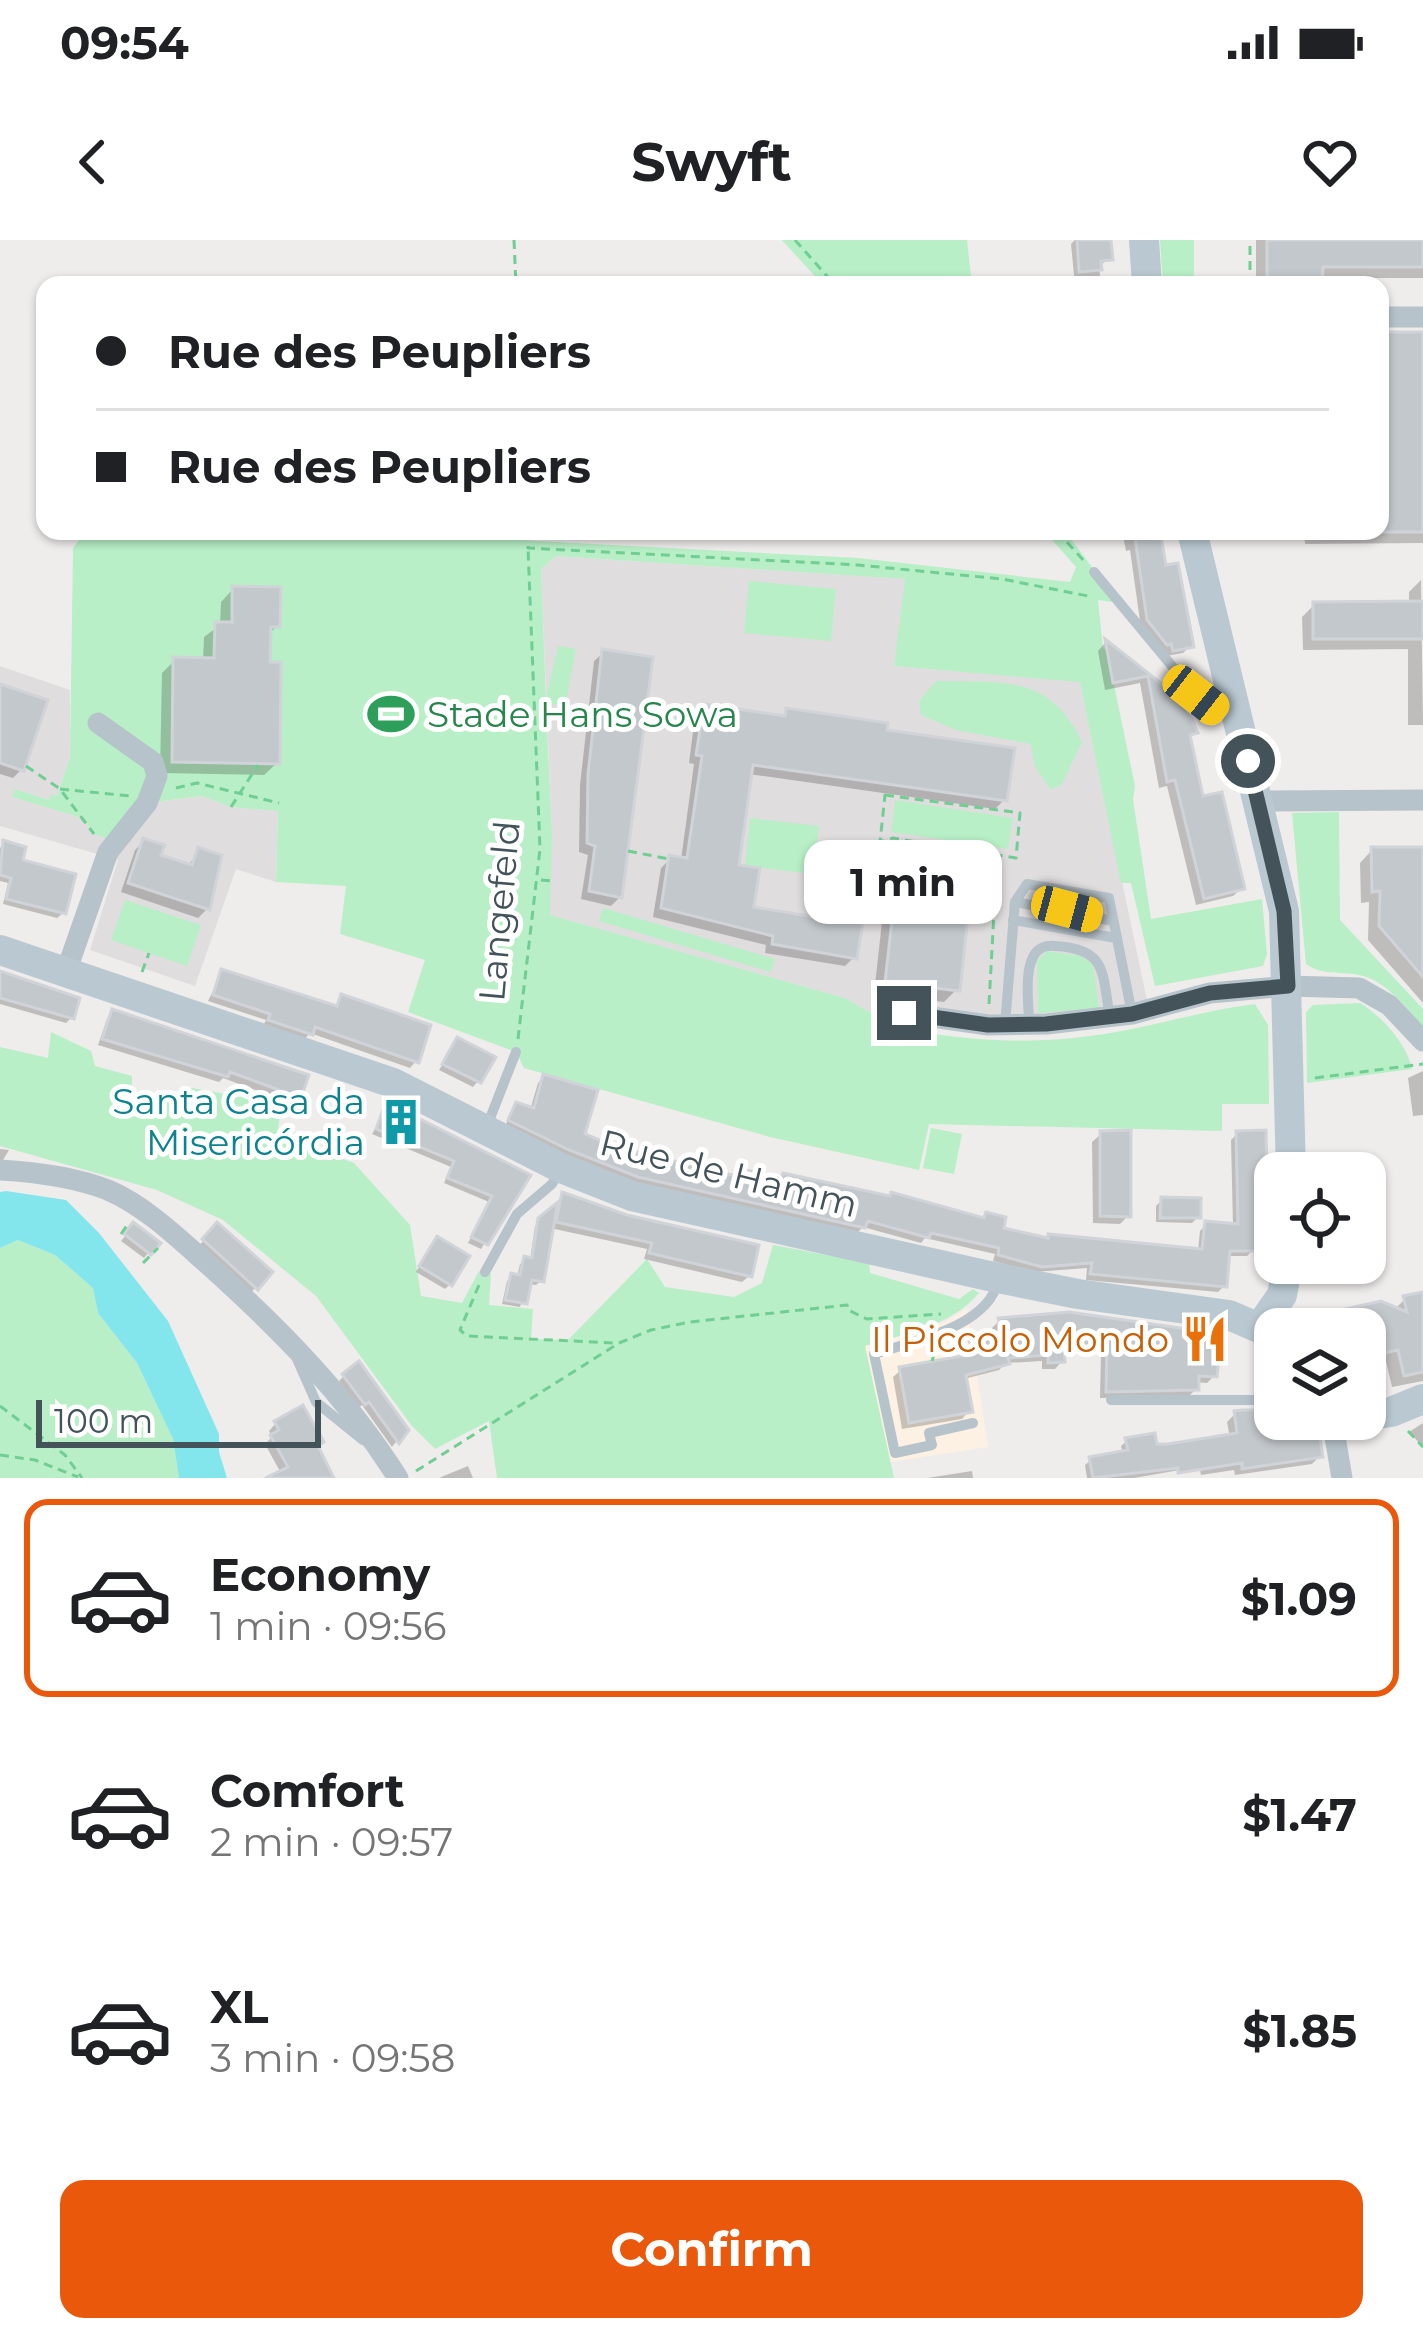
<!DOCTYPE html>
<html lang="en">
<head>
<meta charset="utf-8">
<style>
  :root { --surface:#fff; --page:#f2f2f2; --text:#202124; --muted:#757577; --line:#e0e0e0; --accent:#ea580c }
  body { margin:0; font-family:Montserrat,sans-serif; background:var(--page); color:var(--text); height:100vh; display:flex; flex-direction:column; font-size:45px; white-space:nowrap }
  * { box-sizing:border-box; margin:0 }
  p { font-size:39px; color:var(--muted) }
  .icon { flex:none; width:66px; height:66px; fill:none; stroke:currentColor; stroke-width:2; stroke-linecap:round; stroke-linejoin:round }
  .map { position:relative; height:1238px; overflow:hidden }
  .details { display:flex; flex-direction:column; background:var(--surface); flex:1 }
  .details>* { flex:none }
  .hud { position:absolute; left:36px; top:36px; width:1353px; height:264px; border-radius:24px; box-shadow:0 3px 9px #0004; display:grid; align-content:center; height:264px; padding:0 60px; background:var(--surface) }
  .controls { position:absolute; left:1254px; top:912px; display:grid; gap:24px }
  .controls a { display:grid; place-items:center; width:132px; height:132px; border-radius:24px; background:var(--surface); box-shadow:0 3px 9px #0004; font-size:60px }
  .scale { position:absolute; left:36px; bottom:30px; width:285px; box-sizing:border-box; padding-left:12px; border:6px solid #44535a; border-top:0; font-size:33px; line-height:42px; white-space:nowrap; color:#44535a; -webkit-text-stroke:9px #fff; paint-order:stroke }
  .end { position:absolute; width:54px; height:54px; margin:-27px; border:15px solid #44535a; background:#fff; box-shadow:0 0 0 6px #fff }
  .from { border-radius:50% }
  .bubble { position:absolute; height:84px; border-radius:24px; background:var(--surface); box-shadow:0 3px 9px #0004; font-size:39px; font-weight:700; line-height:84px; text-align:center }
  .car { position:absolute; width:36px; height:72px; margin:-36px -18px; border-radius:15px; box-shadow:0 0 9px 3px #0007; background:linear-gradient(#f5c518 24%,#345 0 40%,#f5c518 0 76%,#345 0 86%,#f5c518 0) }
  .hud b { display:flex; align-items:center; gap:42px; height:114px; font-size:45px }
  .hud b+b { border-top:3px solid var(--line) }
  .hud i { width:30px; height:30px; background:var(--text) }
  ul { padding:21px 0 0; list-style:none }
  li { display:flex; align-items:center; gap:36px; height:198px; margin:0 24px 18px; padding:0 36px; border:6px solid transparent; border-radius:24px }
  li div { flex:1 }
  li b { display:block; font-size:45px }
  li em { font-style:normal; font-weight:700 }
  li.selected { border-color:var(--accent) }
  li>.icon { width:108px; height:108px; stroke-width:1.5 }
  .action { display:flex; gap:24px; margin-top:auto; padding:24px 60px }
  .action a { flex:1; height:138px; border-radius:24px; background:var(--accent); color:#fff; font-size:48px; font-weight:700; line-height:138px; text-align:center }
  .status { display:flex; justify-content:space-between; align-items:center; height:84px; padding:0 60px; background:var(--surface); direction:ltr }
  .status svg { height:33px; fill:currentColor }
  header { display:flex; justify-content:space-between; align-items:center; height:156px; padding:0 60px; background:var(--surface); font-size:54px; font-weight:700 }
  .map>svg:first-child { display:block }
  .commercial { fill:#fcf1e3 }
  .education { fill:#e0dddf }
  .green { fill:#b8efc6 }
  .water { fill:#84e6ed }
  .shadow { fill:#0003 }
  .building { fill:#c3c8cc; stroke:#d0d3d8; stroke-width:3 }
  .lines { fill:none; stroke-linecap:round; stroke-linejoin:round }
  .path { stroke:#70ce93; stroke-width:3; stroke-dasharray:9 6; stroke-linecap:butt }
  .lane { stroke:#b7c3ca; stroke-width:10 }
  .street { stroke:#b7c3ca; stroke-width:21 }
  .secondary { stroke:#b9c8d1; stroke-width:30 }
  .route { stroke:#44535a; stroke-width:15 }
  .labels { text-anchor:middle; stroke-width:10; stroke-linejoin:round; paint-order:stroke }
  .leisure-label { font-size:36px; fill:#27864d; stroke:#fff; text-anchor:start }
  .street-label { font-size:36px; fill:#44535a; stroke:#fff }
  .culture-label { font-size:36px; fill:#0d838f; stroke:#fff; text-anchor:end }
  .food-label { font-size:36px; fill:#c56008; stroke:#fff; text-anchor:end }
</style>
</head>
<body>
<div class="status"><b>09:54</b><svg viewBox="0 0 49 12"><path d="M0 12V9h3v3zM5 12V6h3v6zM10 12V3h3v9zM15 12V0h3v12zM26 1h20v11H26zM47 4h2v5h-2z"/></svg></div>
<header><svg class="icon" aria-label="back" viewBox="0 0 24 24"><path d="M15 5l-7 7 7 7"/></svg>Swyft<svg class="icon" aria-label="heart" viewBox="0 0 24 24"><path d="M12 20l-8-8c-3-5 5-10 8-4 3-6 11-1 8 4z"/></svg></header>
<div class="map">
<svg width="1423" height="1238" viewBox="0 0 1423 1238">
  <rect width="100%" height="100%" fill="#efecec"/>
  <polygon class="commercial" points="967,1068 988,1207 890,1222 865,1106 945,1082"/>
  <g class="education">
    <polygon points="556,316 906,339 894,426 1080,441 1149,770 1086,781 904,773 876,766 873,774 845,758 549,675 552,595 541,329"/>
    <polygon points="0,426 70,450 70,517 57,556 49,560 15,549 13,557 82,578 94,594 147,563 203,556 231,567 278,571 276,642 236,629 195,746 90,710 118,620 0,586"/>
  </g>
  <g class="green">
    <polygon points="782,0 967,0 972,45 823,45"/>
    <polygon points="1160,0 1194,0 1194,43 1210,45 1163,45"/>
    <path d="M86 291H350L858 318 1070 342 1076 327 1044 291H1064C1085 315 1099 339 1118 363L1098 360 1103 408 1107 411 1135 546 1133 559 1151 679 1262 659 1267 714 1263 726 1155 746 1131 643H1121L1080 442 894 426 905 339 556 316 541 329 546 460 558 406 576 409 565 466 546 463 552 595 550 675 845 758 873 774 877 783C946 799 1019 806 1090 796 1146 789 1199 771 1255 764L1268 785 1269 864H1222V891L929 884 919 930 770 897 524 828 516 812 408 772 425 720 340 694 346 646 276 642 278 571 231 567 202 556 147 563 114 601 94 594 82 578 12 557 15 549 49 560 51 554 57 556 70 517 73 308Z"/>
    <polygon points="749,341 836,349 831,401 744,393"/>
    <path d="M936 441C1002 443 1049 433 1082 502L1062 544 1051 550 1035 527 1031 504 956 490 921 475 919 461Z"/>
    <polygon points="895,560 1013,578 1008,609 891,592"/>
    <path d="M1339 572 1340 680 1423 769V787C1406 768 1388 743 1363 736 1342 730 1325 737 1306 724L1292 573Z"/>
    <polygon points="750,578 819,586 813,634 745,626"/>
    <polygon points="125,660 201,685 187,726 111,700"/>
    <polygon points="603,668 775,719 771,732 599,681"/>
    <polygon points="1047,711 1081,716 1093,724 1099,768 1038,773 1037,721"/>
    <path d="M1360 763C1382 776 1407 805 1412 829L1307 843 1306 772 1313 765Z"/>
    <path d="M51 792 91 811 95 826 132 836V849L172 864 192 848 282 864 277 895 354 923 410 985 421 1056 462 1063 479 1031 491 1034 489 1065 533 1069 531 1099 568 1100 647 1019 665 1047 734 1057 762 1043 773 1005 869 1023 870 1033 959 1059 973 1049 979 1053C950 1087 906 1093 865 1106L894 1238H497L489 1181 435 1209 412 1186 316 1056 223 980 157 950 0 906V807L48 818Z"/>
    <polygon points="931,888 962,894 954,934 923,928"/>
    <polygon points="18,1000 55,1015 93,1048 98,1073 137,1123 173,1199 179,1238 0,1238 0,1008"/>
  </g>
  <polygon class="water" points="6,951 66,960 99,993 168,1081 219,1194 219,1212 227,1238 179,1238 173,1199 137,1123 98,1073 93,1048 55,1015 18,1000 0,1008 0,952"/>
  <g class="shadow">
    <polygon points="1075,0 1108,0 1109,19 1099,26 1101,45 1075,45 1071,4"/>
    <polygon points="1256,0 1423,0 1423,38 1320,38 1319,45 1256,45"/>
    <polygon points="1423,94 1423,303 1305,304 1304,291 1380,291 1380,95"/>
    <polygon points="1122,291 1156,291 1190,406 1183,413 1166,416 1141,388 1130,310 1126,311"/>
    <polygon points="1255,291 1276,291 1276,293 1255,295"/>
    <polygon points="1421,340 1423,485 1408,485 1408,409 1303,410 1302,377 1314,365 1409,364 1409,352"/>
    <polygon points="233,349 277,386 268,395 277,523 264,535 160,533 162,433 175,420 203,421 204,397 220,385 221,362"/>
    <polygon points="1105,403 1174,457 1194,492 1188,499 1201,560 1242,648 1233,656 1196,665 1167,546 1159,548 1140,443 1105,450 1098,411"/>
    <polygon points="604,412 620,657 611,666 581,659 588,615 579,612 580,545 594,421"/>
    <polygon points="0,447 22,529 13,538 0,534"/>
    <polygon points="705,467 780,478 787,471 884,493 1004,560 995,569 749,534 735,628 751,669 820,681 829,629 838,620 854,717 845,726 765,713 766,705 653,677 661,628 670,619 681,620 694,524 689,523 695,476"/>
    <polygon points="144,601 157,617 187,627 199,611 207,669 198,678 121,652 135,610"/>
    <polygon points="4,604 63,673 57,678 3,664 8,643 0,641 0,608"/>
    <polygon points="1372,610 1423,610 1423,763 1368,700 1369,662 1361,663 1360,623"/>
    <polygon points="901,614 957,749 944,762 874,754 888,627"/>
    <polygon points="0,732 71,778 66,783 0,764"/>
    <polygon points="222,733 334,769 342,758 416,821 410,828 310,793 304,800 263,786 266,780 208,761"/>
    <polygon points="113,772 298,856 291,863 223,838 219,842 98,805 107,779"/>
    <polygon points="457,801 478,841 473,847 439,830"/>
    <polygon points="1423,831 1423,875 1413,876 1408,838"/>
    <polygon points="544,837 581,896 615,910 733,938 740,931 779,941 784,936 981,980 986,975 1000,990 1046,1001 1198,1011 1200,991 1206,985 1233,987 1231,900 1238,893 1265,976 1253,982 1253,1010 1247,1016 1226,1016 1224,1046 1218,1052 1086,1040 1087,1028 1034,1032 993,1021 995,1014 925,998 921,1003 863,987 857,993 631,942 562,915 505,886 516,865 530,870 538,843"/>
    <polygon points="384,874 527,936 481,1009 468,1003 489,962 444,943 451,927 372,894"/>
    <polygon points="1101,894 1128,976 1120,984 1093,983 1092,902"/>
    <polygon points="0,909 9,910 3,920 0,920"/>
    <polygon points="563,956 749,1036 742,1042 644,1019 647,1009 550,988 541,1041 536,1045 528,1044 520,1067 502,1064 507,1041 517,1037 520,1024 530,1020 535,986"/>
    <polygon points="1162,960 1198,977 1192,983 1156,982 1156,966"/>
    <polygon points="134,986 156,1003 144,1018 121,1001"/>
    <polygon points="217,986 269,1032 247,1057 195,1010"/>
    <polygon points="432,1005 450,1044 445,1049 416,1032"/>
    <polygon points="1423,1055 1423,1141 1392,1147 1386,1121 1365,1125 1365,1089 1300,1089 1394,1070 1405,1059"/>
    <polygon points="1069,1075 1214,1136 1207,1143 1196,1142 1196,1149 1189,1156 1100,1158 1101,1113 1062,1113 1062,1121 1055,1129 1042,1129 1042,1121 1006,1123 999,1130 964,1139 969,1171 962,1179 902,1189 893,1137 901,1130 966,1118 964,1110 971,1103 995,1097 992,1088 999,1081"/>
    <polygon points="344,1136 405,1190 392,1207 362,1165 358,1168 339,1141"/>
    <polygon points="1235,1174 1262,1197 1320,1216 1312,1224 1235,1235 1234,1230 1201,1235 1196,1210 1230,1198 1227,1182"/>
    <polygon points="276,1183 320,1202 282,1235 265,1204 272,1197 269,1191"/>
    <polygon points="1423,1183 1423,1207 1409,1192"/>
    <polygon points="1127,1201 1154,1207 1184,1205 1180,1230 1134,1238 1087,1238 1085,1225 1091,1220 1123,1214 1121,1206"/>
    <polygon points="468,1226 473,1238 440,1238 441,1237"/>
    <polygon points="972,1231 973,1238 927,1238"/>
  </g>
  <g class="building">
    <polygon points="1077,0 1111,0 1113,20 1101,21 1102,30 1079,32"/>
    <polygon points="1267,0 1423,0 1423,27 1323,27 1322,45 1267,45"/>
    <rect x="1380" y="92" width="43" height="200"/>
    <polygon points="1134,291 1160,291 1166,325 1178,323 1194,407 1173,411 1171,404 1167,405 1147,380"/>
    <polygon points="232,346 281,347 280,387 271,387 270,422 281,422 280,524 172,522 173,417 214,418 215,382 232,382"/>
    <polygon points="1423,361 1423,399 1313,399 1313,362"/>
    <polygon points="1105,399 1176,455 1188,471 1198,493 1190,495 1203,556 1222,552 1245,649 1204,659 1175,540 1167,542 1148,436 1113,443"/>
    <polygon points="602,409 653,417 622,658 589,651 595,606 587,603 588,534"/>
    <polygon points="0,444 48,460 24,531 0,523"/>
    <polygon points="704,464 785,476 786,468 888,483 887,490 1015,508 1007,561 753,525 739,625 760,628 754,667 827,679 837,617 873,623 857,719 772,704 773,696 661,668 669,615 687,618 702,516 696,515"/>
    <polygon points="143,598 165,605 161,615 192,625 198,607 222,615 210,670 128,643"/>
    <polygon points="3,600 26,607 23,620 76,634 66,674 6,659 11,638 0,635"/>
    <polygon points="1371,607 1423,607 1423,737 1379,686 1380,651 1372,652"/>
    <polygon points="900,611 974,620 960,751 885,742"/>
    <polygon points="221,729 337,766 341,754 431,785 419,823 315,787 313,795 268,780 270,774 213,755"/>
    <polygon points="0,731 80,758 74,779 0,758"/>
    <polygon points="112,769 309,835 301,858 230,832 228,837 102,799"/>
    <polygon points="457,797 496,817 481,843 442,824"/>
    <polygon points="543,834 598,850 585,894 616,907 737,936 739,928 781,939 783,933 890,956 891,952 984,978 986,972 1006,977 1004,988 1048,998 1048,994 1202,1009 1205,981 1238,984 1236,891 1266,890 1268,977 1256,977 1256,1011 1230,1011 1227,1047 1090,1034 1092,1023 1042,1027 998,1015 999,1008 931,993 929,998 868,981 865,988 638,937 569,910 508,880 516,862 534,868"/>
    <polygon points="383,870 411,881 414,876 531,935 488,1005 471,997 492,956 447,938 454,921 376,889"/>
    <polygon points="1131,890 1131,977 1100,976 1100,891"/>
    <polygon points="1350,915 1350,933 1318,933 1318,916"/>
    <polygon points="562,952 627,975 759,1005 752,1037 649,1013 652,1003 556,982"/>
    <polygon points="1161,957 1201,958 1201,978 1160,978"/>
    <polygon points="558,962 544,1042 532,1040 527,1064 505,1060 511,1033 520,1035 524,1016 532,1018 538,978"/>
    <polygon points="133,982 161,1003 151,1015 124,994"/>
    <polygon points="217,982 273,1032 258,1050 202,999"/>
    <polygon points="437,996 470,1016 452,1046 419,1026"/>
    <polygon points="1423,1052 1423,1132 1404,1136 1398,1110 1365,1117 1365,1089 1285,1089 1287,1082 1381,1061 1407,1072 1403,1056"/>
    <polygon points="1069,1072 1222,1094 1217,1137 1199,1136 1199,1150 1106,1152 1107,1107 1064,1107 1065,1122 1048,1123 1048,1115 1008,1118 1010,1124 966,1135 973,1172 909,1183 899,1127 973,1114 969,1100 1002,1092 998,1078"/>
    <polygon points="359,1121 409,1190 399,1204 369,1162 365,1165 342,1134"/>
    <polygon points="303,1165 324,1202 318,1206 334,1238 265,1238 288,1227 270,1195 279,1190 274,1181"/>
    <polygon points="1242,1170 1262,1170 1265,1193 1318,1186 1323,1217 1242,1229 1242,1223 1178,1233 1178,1228 1093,1238 1089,1217 1128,1210 1125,1198 1155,1193 1157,1204 1168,1204 1237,1193 1234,1171"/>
  </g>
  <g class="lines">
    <g class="path">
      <polyline points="514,0 516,45"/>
      <polyline points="795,0 835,45"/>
      <polyline points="1250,45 1250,0"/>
      <polyline points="528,291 528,308 858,325 1002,339 1093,357"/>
      <polyline points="1057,291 1084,321"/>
      <polyline points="647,470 700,489"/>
      <polyline points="26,526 60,549 94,594"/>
      <polyline points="176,548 197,543 279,563"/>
      <polyline points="60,549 130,556"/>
      <polygon points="885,555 1020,573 1016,618 893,598 880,602"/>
      <polyline points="231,567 258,525"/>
      <polyline points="628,611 669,619"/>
      <polyline points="541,640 552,641"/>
      <polyline points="142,732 149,713"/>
      <polyline points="989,764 997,618"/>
      <polyline points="876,766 873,779 890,786"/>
      <polyline points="518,799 540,609 528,308"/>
      <polyline points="1315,838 1423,824"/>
      <polyline points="121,994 128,984"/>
      <polyline points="143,1023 158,1008"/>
      <polyline points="479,1045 460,1090 467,1096 614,1103"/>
      <polyline points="1298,1089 1301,1073"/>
      <polyline points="932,1121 936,1109"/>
      <polyline points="0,1166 65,1215 82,1238"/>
      <polyline points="1408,1191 1423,1207"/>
      <polyline points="0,1215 35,1220 78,1237"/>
      <polyline points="416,1231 619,1103 651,1090 690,1082 847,1065 848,1070 867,1079 941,1074"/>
    </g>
    <g class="lane">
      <polyline points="1094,332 1196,455 1229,478"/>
      <polyline points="1015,662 1113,681"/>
      <polyline points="1013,680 1116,698"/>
      <path d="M1029 784C1029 765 1024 735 1033 717 1038 707 1046 705 1056 706 1108 709 1102 734 1110 778"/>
      <polyline points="1005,785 1015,662 1027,644 1109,658 1132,774"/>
      <polyline points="487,886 516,812"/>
      <polyline points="485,1032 517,974 552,944 559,931"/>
      <polyline points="297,1119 316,1162 363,1200"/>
      <polyline points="1111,1160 1275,1160"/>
      <path d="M973 1183 929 1193 932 1205 895 1213 874 1114C913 1101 988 1087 998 1041"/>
    </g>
    <g class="street">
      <polyline points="1380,77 1423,77"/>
      <polyline points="1260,561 1423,560"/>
      <polyline points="66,732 108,612 147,563 157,536 153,522 98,483"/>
      <polyline points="904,773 988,785 1047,784 1132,774 1210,753 1288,746 1359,748 1389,765 1423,801"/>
      <path d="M0 930C36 932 74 937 108 950 143 965 175 995 203 1020 277 1086 345 1154 398 1238"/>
      <polyline points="1332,1179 1342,1238"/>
    </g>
    <g class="secondary">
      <polyline points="1144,0 1147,45"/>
      <polyline points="1192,291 1284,671 1291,933"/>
      <polyline points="0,710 393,843 561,928 632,956 998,1038 1078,1054 1229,1075 1259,1088"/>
      <polyline points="1259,1088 1282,1055 1288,1023"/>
      <polyline points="1365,1176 1391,1172 1423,1159"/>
    </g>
  </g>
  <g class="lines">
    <polyline class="route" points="904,773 988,785 1046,784 1132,774 1210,753 1288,746 1284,671 1248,521"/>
  </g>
  <defs>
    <symbol id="stadium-bare" viewBox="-9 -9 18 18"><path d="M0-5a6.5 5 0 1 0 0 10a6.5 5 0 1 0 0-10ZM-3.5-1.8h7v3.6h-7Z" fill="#2e9e5b" stroke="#fff" stroke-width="2.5" paint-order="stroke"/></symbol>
    <symbol id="building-bare" viewBox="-9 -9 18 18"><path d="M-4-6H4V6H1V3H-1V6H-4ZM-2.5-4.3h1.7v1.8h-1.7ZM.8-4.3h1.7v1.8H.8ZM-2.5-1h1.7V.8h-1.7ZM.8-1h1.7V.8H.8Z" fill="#0f9aa8" stroke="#fff" stroke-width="2.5" paint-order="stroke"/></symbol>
    <symbol id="restaurant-bare" viewBox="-9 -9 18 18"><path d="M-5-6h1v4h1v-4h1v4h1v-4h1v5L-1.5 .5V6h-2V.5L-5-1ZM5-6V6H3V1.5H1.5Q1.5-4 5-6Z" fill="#e8710a" stroke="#fff" stroke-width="2.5" paint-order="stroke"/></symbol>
  </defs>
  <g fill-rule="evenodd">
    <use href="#stadium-bare" x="358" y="441" width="66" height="66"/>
    <use href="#building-bare" x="368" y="849" width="66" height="66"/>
    <use href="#restaurant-bare" x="1172" y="1066" width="66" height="66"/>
  </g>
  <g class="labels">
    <g class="leisure-label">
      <text x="427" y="487">Stade Hans Sowa</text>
    </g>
    <g class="street-label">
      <text transform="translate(499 671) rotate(-85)" y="13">Langefeld</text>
      <text transform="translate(729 933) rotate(14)" y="13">Rue de Hamm</text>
    </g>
    <g class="culture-label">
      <text x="365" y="874">Santa Casa da<tspan x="365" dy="41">Misericórdia</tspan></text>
    </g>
    <g class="food-label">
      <text x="1169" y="1112">Il Piccolo Mondo</text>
    </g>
  </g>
</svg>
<div class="controls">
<a><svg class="icon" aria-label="locate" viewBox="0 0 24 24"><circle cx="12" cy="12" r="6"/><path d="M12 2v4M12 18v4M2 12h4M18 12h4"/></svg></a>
<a><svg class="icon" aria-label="layers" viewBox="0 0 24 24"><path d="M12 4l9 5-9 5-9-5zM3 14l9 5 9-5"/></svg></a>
</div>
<div class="scale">100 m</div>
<i class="end from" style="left:1248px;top:521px"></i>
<i class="end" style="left:904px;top:773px"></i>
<div class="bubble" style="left:804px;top:600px;width:198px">1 min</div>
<i class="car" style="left:1196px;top:455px;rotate:128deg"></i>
<i class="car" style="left:1067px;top:669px;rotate:105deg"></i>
<div class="hud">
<b><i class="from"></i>Rue des Peupliers</b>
<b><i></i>Rue des Peupliers</b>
</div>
</div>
<section class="details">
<ul>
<li class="selected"><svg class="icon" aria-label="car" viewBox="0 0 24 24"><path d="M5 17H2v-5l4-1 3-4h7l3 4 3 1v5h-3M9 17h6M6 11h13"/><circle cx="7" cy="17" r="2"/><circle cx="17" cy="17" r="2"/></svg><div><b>Economy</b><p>1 min · 09:56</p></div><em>$1.09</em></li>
<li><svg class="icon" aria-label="car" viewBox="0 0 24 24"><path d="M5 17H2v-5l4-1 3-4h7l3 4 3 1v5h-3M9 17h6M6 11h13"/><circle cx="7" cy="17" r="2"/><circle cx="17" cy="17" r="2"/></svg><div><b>Comfort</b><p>2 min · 09:57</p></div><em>$1.47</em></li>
<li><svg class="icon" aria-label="car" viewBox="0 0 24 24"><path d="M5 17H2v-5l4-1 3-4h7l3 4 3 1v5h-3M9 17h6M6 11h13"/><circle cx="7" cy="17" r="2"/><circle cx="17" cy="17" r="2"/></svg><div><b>XL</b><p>3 min · 09:58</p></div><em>$1.85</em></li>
</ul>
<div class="action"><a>Confirm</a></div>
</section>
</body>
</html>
